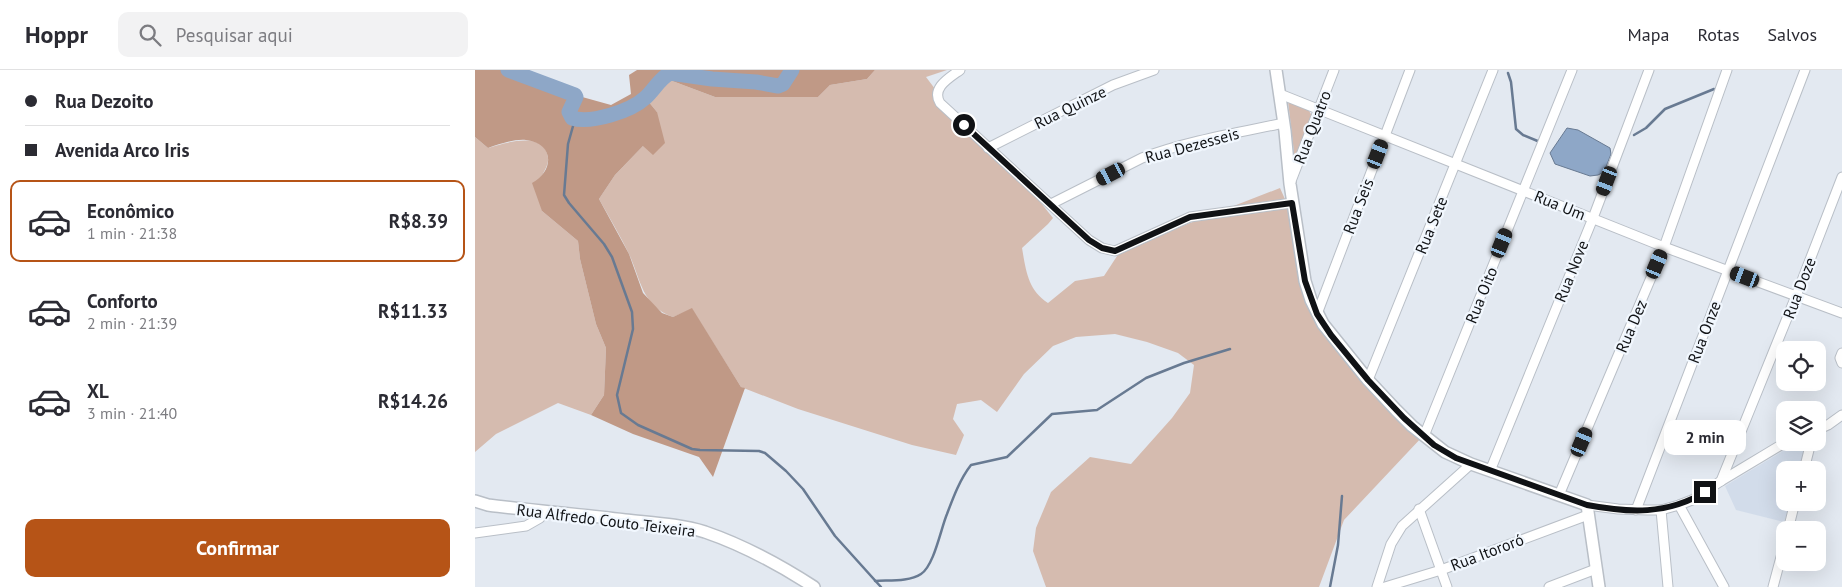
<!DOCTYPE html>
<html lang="pt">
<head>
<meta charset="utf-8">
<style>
  :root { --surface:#fff; --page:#f2f2f3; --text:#2b2b33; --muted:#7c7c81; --line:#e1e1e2; --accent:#b65417 }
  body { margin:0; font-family:"PT Sans",sans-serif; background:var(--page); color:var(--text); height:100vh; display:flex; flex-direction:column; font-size:19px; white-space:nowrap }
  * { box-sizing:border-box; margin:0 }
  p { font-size:16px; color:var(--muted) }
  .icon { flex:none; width:28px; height:28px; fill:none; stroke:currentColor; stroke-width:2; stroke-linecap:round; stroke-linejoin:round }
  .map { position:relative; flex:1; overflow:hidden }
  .details { display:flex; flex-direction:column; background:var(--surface); width:475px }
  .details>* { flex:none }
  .banner { display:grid; align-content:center; height:110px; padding:0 25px; background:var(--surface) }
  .buttons { position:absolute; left:1301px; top:271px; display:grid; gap:10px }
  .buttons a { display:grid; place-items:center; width:50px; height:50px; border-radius:10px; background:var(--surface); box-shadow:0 5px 20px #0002; font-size:25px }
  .end { position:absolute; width:22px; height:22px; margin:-11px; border:6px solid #101215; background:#fff; box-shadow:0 0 0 2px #fff }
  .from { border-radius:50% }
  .bubble { position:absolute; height:35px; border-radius:10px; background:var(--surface); box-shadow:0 5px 20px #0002; font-size:16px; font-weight:700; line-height:35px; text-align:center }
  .car { position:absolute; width:15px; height:30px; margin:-15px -8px; border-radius:6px; box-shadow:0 0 4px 1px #0007; background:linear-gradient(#222 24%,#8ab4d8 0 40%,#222 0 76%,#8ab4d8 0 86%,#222 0) }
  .banner b { display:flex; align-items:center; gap:18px; height:48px; font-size:19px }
  .banner b+b { border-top:1px solid var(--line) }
  .banner i { width:12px; height:12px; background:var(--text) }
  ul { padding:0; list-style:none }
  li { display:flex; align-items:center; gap:15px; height:82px; margin:0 10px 8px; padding:0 15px; border:2px solid transparent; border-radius:10px }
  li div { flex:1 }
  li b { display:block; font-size:19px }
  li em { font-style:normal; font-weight:700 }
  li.current { border-color:var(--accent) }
  li>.icon { width:45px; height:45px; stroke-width:1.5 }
  .cta { display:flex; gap:10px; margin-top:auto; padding:10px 25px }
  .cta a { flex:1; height:58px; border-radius:10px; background:var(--accent); color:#fff; font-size:20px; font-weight:700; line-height:58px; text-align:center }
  header { display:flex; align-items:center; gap:30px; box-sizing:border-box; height:70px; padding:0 25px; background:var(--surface); border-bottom:1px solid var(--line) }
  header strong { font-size:24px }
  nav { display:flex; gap:28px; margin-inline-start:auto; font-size:18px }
  .search { width:350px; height:45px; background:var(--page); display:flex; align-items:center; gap:12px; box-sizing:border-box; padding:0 18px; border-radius:10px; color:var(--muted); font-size:19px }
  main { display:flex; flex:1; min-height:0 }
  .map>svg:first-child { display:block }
  .built { fill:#d2dcea }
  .green { fill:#d5bbaf }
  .forest { fill:#c09986 }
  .water { fill:#8ea7c7; stroke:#687a92 }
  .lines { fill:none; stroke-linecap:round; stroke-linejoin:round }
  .stream { stroke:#687a92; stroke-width:2.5 }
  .river { stroke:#8ea7c7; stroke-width:15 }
  .minor-casing { stroke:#b9bfc7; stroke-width:11 }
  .tertiary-casing { stroke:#b9bfc7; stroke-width:14 }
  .minor { stroke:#fff; stroke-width:9 }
  .tertiary { stroke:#fff; stroke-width:11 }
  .route { stroke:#101215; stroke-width:6 }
  .labels { text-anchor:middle; stroke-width:4.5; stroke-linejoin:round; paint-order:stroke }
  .street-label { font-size:16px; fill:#101215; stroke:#f1f7fe }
</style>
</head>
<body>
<header>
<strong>Hoppr</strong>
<div class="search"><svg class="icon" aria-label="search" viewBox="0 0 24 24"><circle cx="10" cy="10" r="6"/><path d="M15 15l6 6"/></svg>Pesquisar aqui</div>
<nav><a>Mapa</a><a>Rotas</a><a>Salvos</a></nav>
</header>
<main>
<section class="details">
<div class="banner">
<b><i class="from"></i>Rua Dezoito</b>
<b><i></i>Avenida Arco Iris</b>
</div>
<ul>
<li class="current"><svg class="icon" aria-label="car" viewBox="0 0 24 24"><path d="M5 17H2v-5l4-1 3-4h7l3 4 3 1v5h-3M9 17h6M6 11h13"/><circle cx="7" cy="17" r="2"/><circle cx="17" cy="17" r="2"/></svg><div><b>Econômico</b><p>1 min · 21:38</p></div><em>R$8.39</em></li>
<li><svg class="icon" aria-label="car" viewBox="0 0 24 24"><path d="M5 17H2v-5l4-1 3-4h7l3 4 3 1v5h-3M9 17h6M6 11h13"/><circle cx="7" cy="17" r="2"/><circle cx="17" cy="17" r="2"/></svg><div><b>Conforto</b><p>2 min · 21:39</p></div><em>R$11.33</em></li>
<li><svg class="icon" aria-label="car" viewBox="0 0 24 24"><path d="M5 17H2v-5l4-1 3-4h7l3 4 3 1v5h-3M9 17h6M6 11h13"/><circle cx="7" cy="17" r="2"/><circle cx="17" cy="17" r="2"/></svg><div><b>XL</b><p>3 min · 21:40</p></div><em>R$14.26</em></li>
</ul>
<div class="cta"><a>Confirmar</a></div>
</section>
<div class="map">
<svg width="1367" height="517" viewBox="0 0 1367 517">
  <rect width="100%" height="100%" fill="#e3e9f1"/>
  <polygon class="built" points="1321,373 1331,373 1330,379 1324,400 1310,400 1310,432 1315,433 1309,452 1261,440 1250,416"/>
  <g class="green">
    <path d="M400 0H472L451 7 491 60 522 78 578 148 573 154 547 178C551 201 553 220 573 233L600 211 629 206 646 180 805 118 813 136 842 244 948 366 869 450 844 517H571L558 481 561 458 576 422 615 387 656 394 697 348 715 323 719 295 703 283 672 272 640 264 601 267 578 276 549 304 522 342 506 330 482 334 478 349 489 365 481 385 437 375 323 339 266 317 217 239 198 247C167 236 166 210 154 184 145 165 134 147 124 129L140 105 168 76 182 42 173 31 192 9 240 27H343L355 15 392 9Z"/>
    <polygon points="813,31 833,39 837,46 820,91"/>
    <path d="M0 67 13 78C29 73 70 60 73 88 74 96 67 103 66 110 65 120 67 131 67 141L103 171 105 189 121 254 131 278 129 325 116 345 83 333 21 364 0 382Z"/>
  </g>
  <path class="forest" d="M0 0H39L82 20 136 35 156 24 154 5 162 0H400L392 9 355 15 343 27H240L192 9 173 31 182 42 190 73 178 85 168 76 140 105 124 129 154 184 168 223 187 243 198 247 217 238 266 317 270 318 238 407 224 387 158 364 116 345 129 325 131 278 121 254 105 189 103 171 67 141 57 113C79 102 80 73 51 70 38 69 25 74 13 78L0 67Z"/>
  <polygon class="water" points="1092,58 1103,60 1135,78 1136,84 1129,102 1123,105 1115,106 1080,94 1075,83"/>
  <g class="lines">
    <g class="stream">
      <polyline points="1033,3 1036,12 1041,59 1048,65 1065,72"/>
      <polyline points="100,49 93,74 89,125 94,133 129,174 137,187 157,242 158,259 142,325 146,343 163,355 217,379 225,380 284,381 290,383 311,401 328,419 360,466 406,517"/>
      <polyline points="1159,65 1171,58 1190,39 1239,19"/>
      <path d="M400 511C414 510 434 512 446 504 459 496 466 458 472 444 478 428 485 409 496 395L532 387 577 344 622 340 671 308 709 293 755 279"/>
      <polyline points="855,517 863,475 867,426"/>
    </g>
    <path class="river" d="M33 0 100 25 101 27 94 42 97 48C116 54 156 41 170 28 179 20 185 8 195 3L237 9 281 12 303 16 308 14 317 0"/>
    <defs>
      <g id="minor">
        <path d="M485 0C474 8 456 18 465 33L614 170 627 178 640 181 715 147 817 133"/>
        <polyline points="805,24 1189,177 1367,243"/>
        <polyline points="513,78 638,15 679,0"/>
        <polyline points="816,111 859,0"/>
        <path d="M576 134 667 88C712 71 761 63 809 53"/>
        <polyline points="842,244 935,0"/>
        <polyline points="1367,283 1365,288 1367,293"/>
        <polyline points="893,310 1018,0"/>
        <polyline points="1342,360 1353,355 1367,345"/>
        <polyline points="949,366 1097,0"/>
        <polyline points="1329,400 1336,372"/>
        <polyline points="1015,401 1118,148 1174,0"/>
        <polyline points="1246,411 1321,226 1367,107"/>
        <polyline points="1084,425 1189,177 1252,0"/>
        <polyline points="1112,435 1143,439 1172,440 1186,440 1204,435 1217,430 1246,411 1311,372"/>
        <polyline points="1204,435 1249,517"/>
        <polyline points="944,439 972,517"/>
        <polyline points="1161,440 1330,0"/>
        <polyline points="1186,440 1193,517"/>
        <polyline points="1313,460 1320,432"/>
        <polyline points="0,463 51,456 65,448 68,442"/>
        <polyline points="902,517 916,474 927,456 996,394"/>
        <polyline points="910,517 966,500 1113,445"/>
        <polyline points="1074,517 1121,499"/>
        <polyline points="1298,517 1310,472"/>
      </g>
      <g id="tertiary">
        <polyline points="801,0 810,61 815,114 830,211 836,230 848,254 893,310 921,340 937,356 970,382 996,394 1112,435 1124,517"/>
        <path d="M0 431 13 435C59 441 105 444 150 450 177 453 204 454 230 462 268 475 305 495 339 517"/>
      </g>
    </defs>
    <use href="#minor" class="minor-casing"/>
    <use href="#tertiary" class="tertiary-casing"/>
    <use href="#minor" class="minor"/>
    <use href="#tertiary" class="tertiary"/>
  </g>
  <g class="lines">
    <path class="route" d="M489 55 614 170 627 178 640 181 715 147 817 133 830 211 842 244 856 265 893 310 929 348 959 375 981 388 1112 435C1154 443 1192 445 1230 422"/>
  </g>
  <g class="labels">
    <g class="street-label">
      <text transform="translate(595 37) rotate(-26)" y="6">Rua Quinze</text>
      <text transform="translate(837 57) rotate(-69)" y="6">Rua Quatro</text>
      <text transform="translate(717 75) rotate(-15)" y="6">Rua Dezesseis</text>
      <text transform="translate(1085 135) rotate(22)" y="6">Rua Um</text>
      <text transform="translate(883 136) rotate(-69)" y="6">Rua Seis</text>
      <text transform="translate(956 155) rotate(-68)" y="6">Rua Sete</text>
      <text transform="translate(1096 201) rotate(-68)" y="6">Rua Nove</text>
      <text transform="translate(1324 218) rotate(-69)" y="6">Rua Doze</text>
      <text transform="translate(1006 225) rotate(-68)" y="6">Rua Oito</text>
      <text transform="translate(1156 256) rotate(-67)" y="6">Rua Dez</text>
      <text transform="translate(1229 262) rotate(-69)" y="6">Rua Onze</text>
      <text transform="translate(131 450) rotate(7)" y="6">Rua Alfredo Couto Teixeira</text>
      <text transform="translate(1012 482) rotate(-21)" y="6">Rua Itororó</text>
    </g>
  </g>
</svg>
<div class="buttons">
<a><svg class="icon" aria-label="locate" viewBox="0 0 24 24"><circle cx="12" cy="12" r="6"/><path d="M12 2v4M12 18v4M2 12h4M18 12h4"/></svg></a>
<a><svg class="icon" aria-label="layers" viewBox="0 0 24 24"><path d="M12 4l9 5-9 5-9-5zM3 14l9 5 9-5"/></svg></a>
<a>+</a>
<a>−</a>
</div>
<i class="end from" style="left:489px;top:55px"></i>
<i class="end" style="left:1230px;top:422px"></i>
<div class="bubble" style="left:1189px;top:350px;width:82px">2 min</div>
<i class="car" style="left:903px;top:84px;rotate:21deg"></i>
<i class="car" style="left:636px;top:104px;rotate:243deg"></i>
<i class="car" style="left:1132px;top:111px;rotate:201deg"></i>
<i class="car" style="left:1027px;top:173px;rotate:22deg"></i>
<i class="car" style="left:1182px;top:194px;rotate:23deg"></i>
<i class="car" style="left:1270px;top:207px;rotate:291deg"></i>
<i class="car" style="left:1107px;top:372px;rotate:23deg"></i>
</div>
</main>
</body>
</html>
